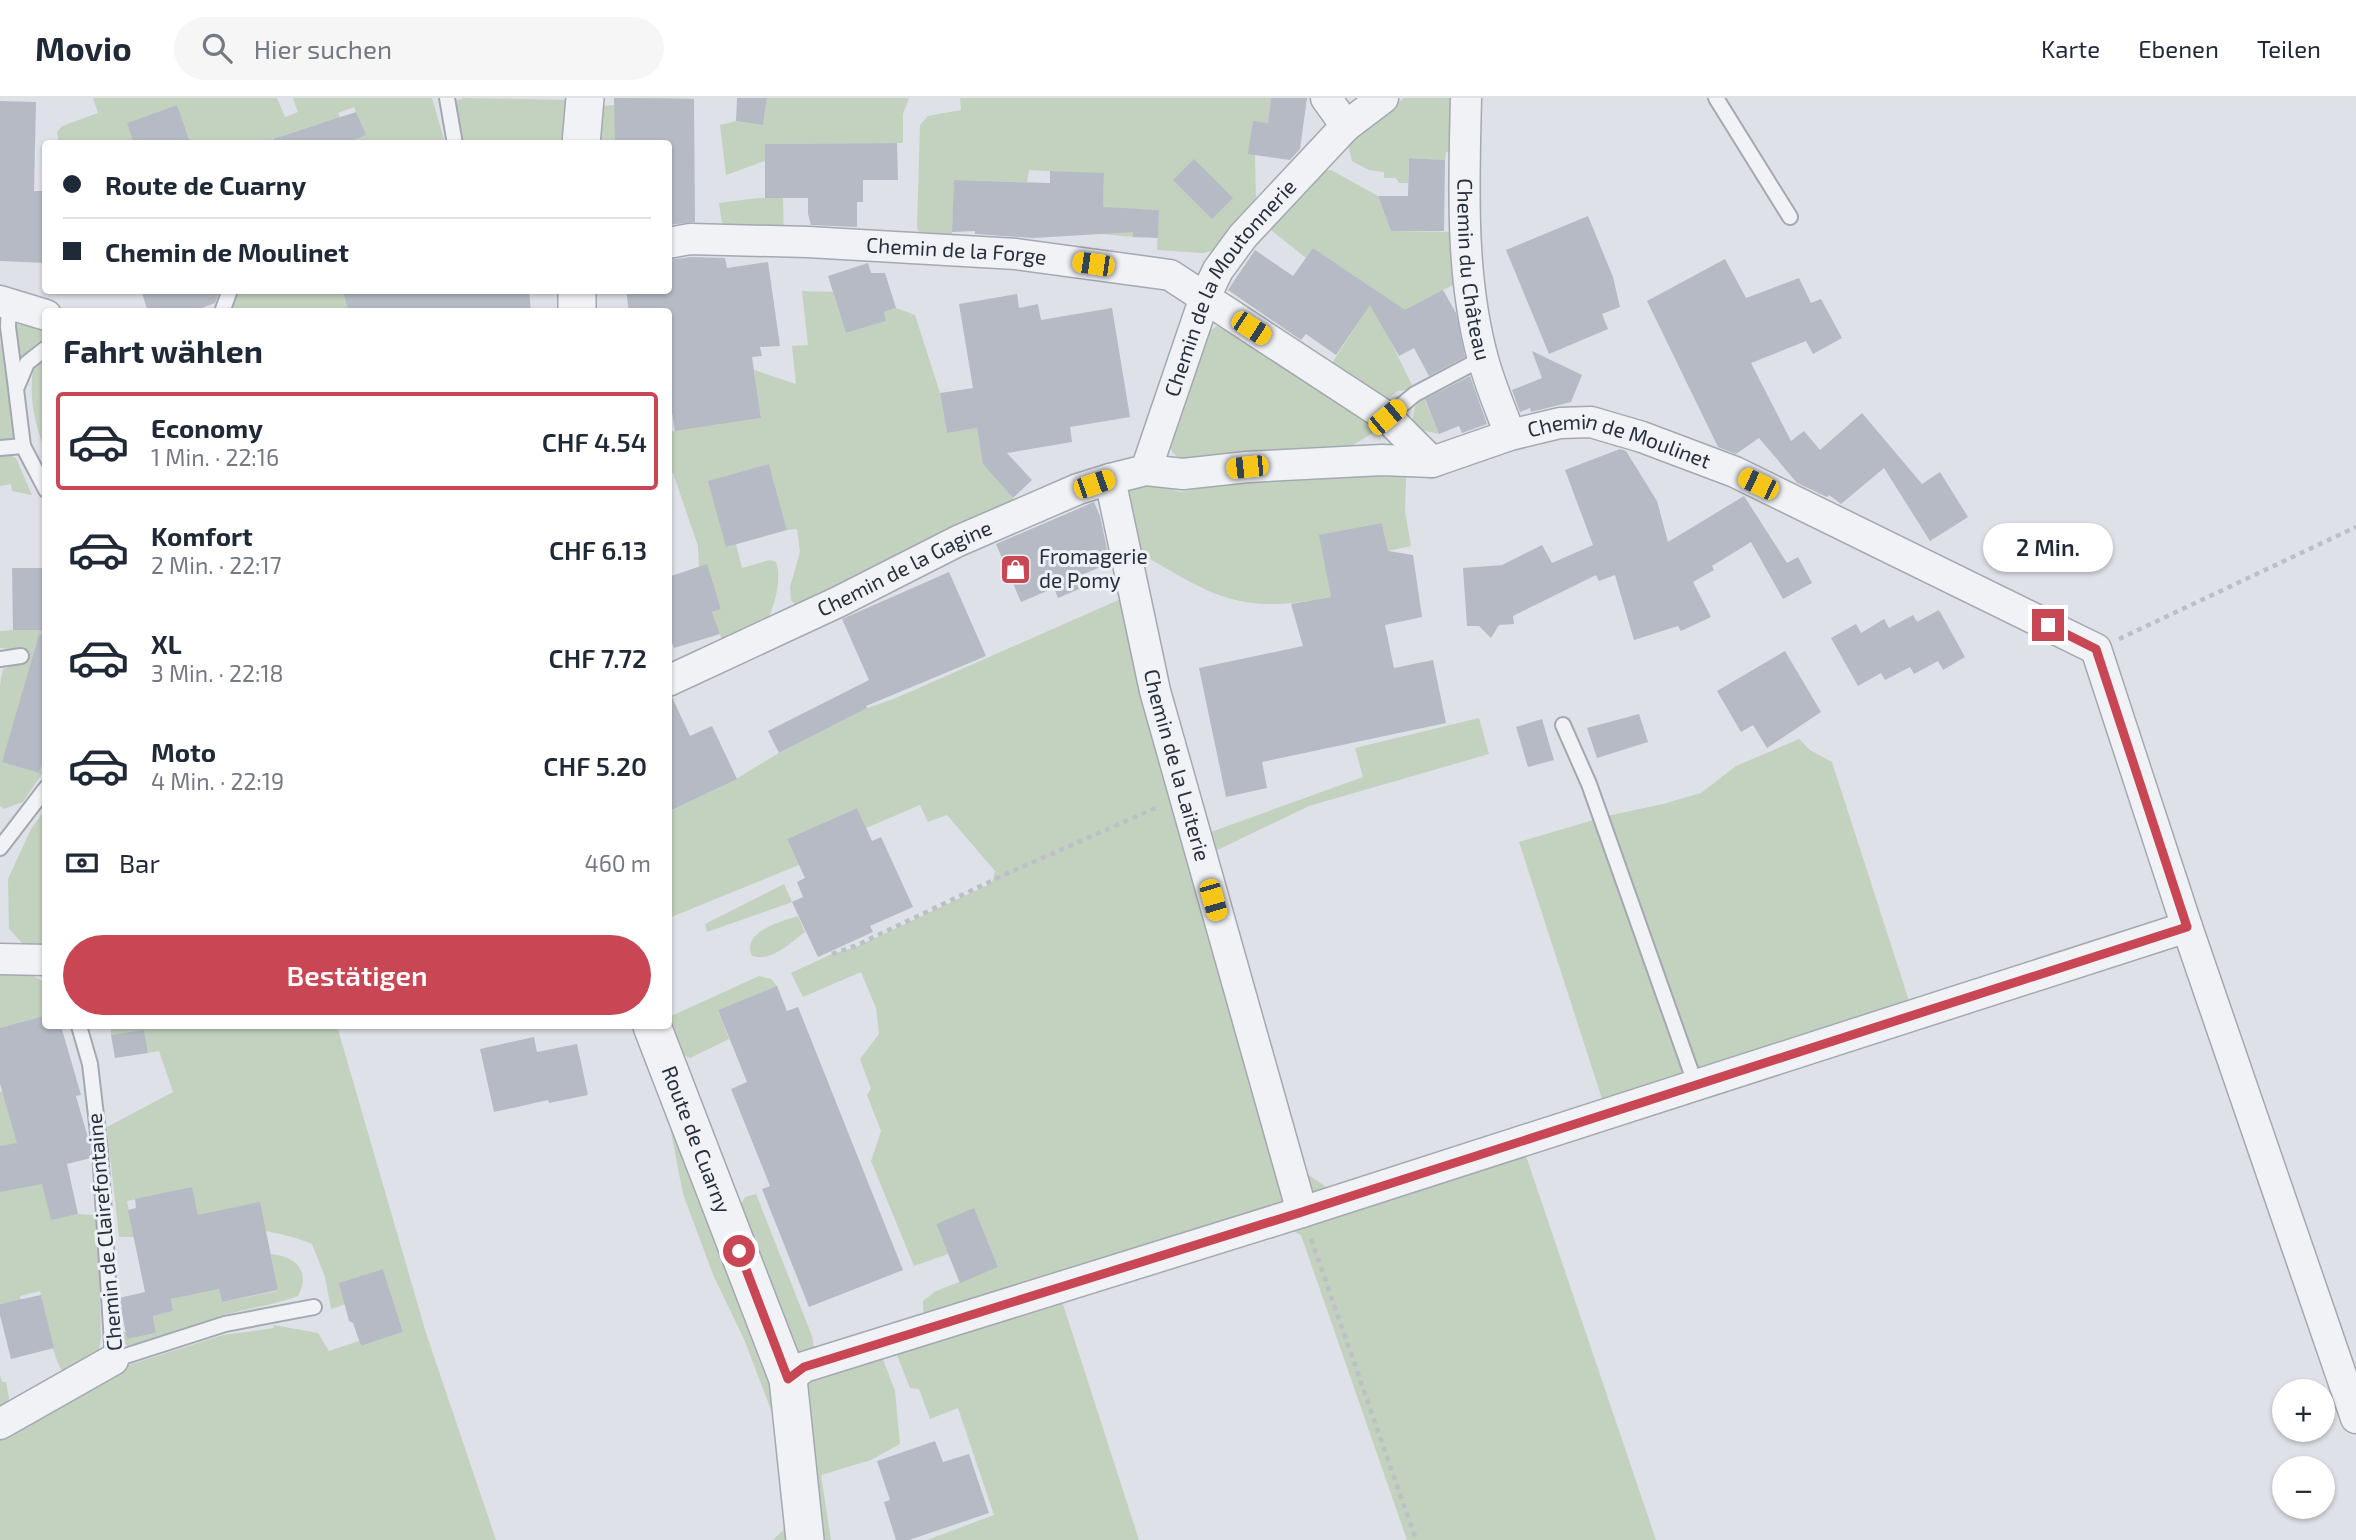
<!DOCTYPE html>
<html lang="de">
<head>
<meta charset="utf-8">
<style>
  :root { --surface:#fff; --page:#f6f6f7; --text:#1f2937; --muted:#747a83; --line:#e0e1e3; --accent:#c94654 }
  body { margin:0; font-family:"Exo 2",sans-serif; background:var(--page); color:var(--text); height:100vh; display:flex; flex-direction:column; font-size:26px; white-space:nowrap }
  * { box-sizing:border-box; margin:0 }
  p { font-size:23px; color:var(--muted) }
  .icon { flex:none; width:38px; height:38px; fill:none; stroke:currentColor; stroke-width:2; stroke-linecap:round; stroke-linejoin:round }
  .map { position:relative; flex:1; overflow:hidden }
  .sheet { position:absolute; left:42px; top:210px; width:630px; height:721px; display:flex; flex-direction:column; background:var(--surface); border-radius:7px; box-shadow:0 2px 5px #0004 }
  .sheet>* { flex:none }
  .top-card { position:absolute; left:42px; top:42px; width:630px; height:154px; border-radius:7px; box-shadow:0 2px 5px #0004; display:grid; align-content:center; height:154px; padding:0 21px; background:var(--surface) }
  .tools { position:absolute; left:2272px; top:1281px; display:grid; gap:14px }
  .tools a { display:grid; place-items:center; width:63px; height:63px; border-radius:50%; background:var(--surface); box-shadow:0 2px 5px #0004; font-size:35px }
  .end { position:absolute; width:32px; height:32px; margin:-16px; border:9px solid #c94654; background:#fff; box-shadow:0 0 0 4px #fff }
  .from { border-radius:50% }
  .bubble { position:absolute; height:49px; border-radius:24px; background:var(--surface); box-shadow:0 2px 5px #0004; font-size:23px; font-weight:600; line-height:49px; text-align:center }
  .car { position:absolute; width:21px; height:42px; margin:-21px -10px; border-radius:9px; box-shadow:0 0 5px 2px #0007; background:linear-gradient(#f5c518 24%,#345 0 40%,#f5c518 0 76%,#345 0 86%,#f5c518 0) }
  .top-card b { display:flex; align-items:center; gap:24px; height:66px; font-size:26px }
  .top-card b+b { border-top:2px solid var(--line) }
  .top-card i { width:18px; height:18px; background:var(--text) }
  ul { padding:0; list-style:none }
  li { display:flex; align-items:center; gap:21px; height:98px; margin:0 14px 10px; padding:0 7px; border:4px solid transparent; border-radius:7px }
  li div { flex:1 }
  li b { display:block; font-size:26px }
  li em { font-style:normal; font-weight:600 }
  li.active { border-color:var(--accent) }
  li>.icon { width:63px; height:63px; stroke-width:1.5 }
  h2 { padding:0 21px; font-size:32px; line-height:84px }
  .pay { display:flex; align-items:center; gap:18px; height:77px; padding:0 21px; font-size:26px }
  .pay p { margin-inline-start:auto }
  .action { display:flex; gap:14px; margin-top:auto; padding:14px 21px }
  .action a { flex:1; height:80px; border-radius:42px; background:var(--accent); color:#fff; font-size:28px; font-weight:600; line-height:80px; text-align:center }
  header { display:flex; align-items:center; gap:42px; box-sizing:border-box; height:98px; padding:0 35px; background:var(--surface); border-bottom:2px solid var(--line) }
  header strong { font-size:33px }
  nav { display:flex; gap:38px; margin-inline-start:auto; font-size:24px }
  .search { width:490px; height:63px; background:var(--page); display:flex; align-items:center; gap:18px; box-sizing:border-box; padding:0 24px; border-radius:38px; color:var(--muted); font-size:26px }
  .map>svg:first-child { display:block }
  .green { fill:#c3d1bf; fill-rule:evenodd }
  .building { fill:#b5bac4 }
  .lines { fill:none; stroke-linecap:round; stroke-linejoin:round }
  .service-casing { stroke:#a4a8b1; stroke-width:18 }
  .minor-casing { stroke:#a4a8b1; stroke-width:33 }
  .tertiary-casing { stroke:#a4a8b1; stroke-width:40 }
  .path { stroke:#bcbfc6; stroke-width:4.5; stroke-dasharray:5 5; stroke-linecap:butt }
  .service { stroke:#f0f2f6; stroke-width:14 }
  .minor { stroke:#f0f2f6; stroke-width:30 }
  .tertiary { stroke:#f0f2f6; stroke-width:37 }
  .route { stroke:#c94654; stroke-width:9 }
  .labels { text-anchor:middle; stroke-width:6; stroke-linejoin:round; paint-order:stroke }
  .street-label { font-size:21px; fill:#282f3d; stroke:#edf0f5 }
  .poi-label { font-size:21px; fill:#282f3d; stroke:#edf0f5; text-anchor:start }
</style>
</head>
<body>
<header>
<strong>Movio</strong>
<div class="search"><svg class="icon" aria-label="search" viewBox="0 0 24 24"><circle cx="10" cy="10" r="6"/><path d="M15 15l6 6"/></svg>Hier suchen</div>
<nav><a>Karte</a><a>Ebenen</a><a>Teilen</a></nav>
</header>
<div class="map">
<svg width="2356" height="1442" viewBox="0 0 2356 1442">
  <rect width="100%" height="100%" fill="#dee1e7"/>
  <g class="green">
    <path d="M93 0H277L285 19 298 14 293 0H432L445 45H323L316 27 261 45H191L177 7 127 25 134 45H59L57 34 62 28 98 15ZM354 9 365 37 349 44 338 15Z"/>
    <polygon points="464,0 573,2 569,45 462,45 455,3"/>
    <polygon points="617,0 695,0 665,1 664,13 615,45 596,46 599,8 616,7"/>
    <polygon points="767,0 909,0 903,16 903,45 765,46 765,63 726,77 720,27 736,23 763,27"/>
    <polygon points="960,0 1271,0 1268,25 1255,57 1256,102 1253,109 1214,152 1203,155 1157,152 1159,112 1134,111 1133,139 1102,136 1104,76 1029,72 1027,84 954,82 952,138 925,142 917,130 920,27 928,18 961,12"/>
    <polygon points="1404,0 1455,0 1455,56 1446,54 1445,62 1409,60 1408,85 1399,85 1396,80 1384,80 1384,74 1369,72 1352,63 1348,47 1365,30"/>
    <polygon points="1331,72 1378,98 1391,133 1456,134 1457,185 1443,192 1449,203 1386,234 1414,291 1398,293 1383,303 1332,265 1378,194 1313,150 1306,160 1266,128 1321,73"/>
    <polygon points="758,100 783,100 784,141 724,139 719,105"/>
    <polygon points="238,192 342,193 349,213 230,214"/>
    <path d="M802 193 833 194 846 235 886 223 884 214 896 210 915 217 940 295 947 335 977 330 982 359 995 379 1013 400V406L797 509 791 502 790 489 800 454 797 431 787 432 769 366 727 449 736 446 742 470 770 462 776 464C782 480 775 506 768 521L722 542 712 514 721 511 716 494 699 469 698 448 673 375H669L668 334 761 320 754 272 796 286 792 248 808 247Z"/>
    <polygon points="18,226 45,230 45,238 24,257 20,258 14,234"/>
    <polygon points="1217,228 1255,248 1370,326 1373,335 1343,353 1184,365 1172,354 1169,341 1204,237"/>
    <polygon points="0,243 11,294 17,344 0,345"/>
    <path d="M45 260V353C34 324 29 300 33 269Z"/>
    <polygon points="1424,300 1439,336 1421,332 1412,324 1415,308"/>
    <polygon points="7,355 16,360 32,397 12,393 11,386 0,388 0,356"/>
    <path d="M1332 376 1406 379 1405 413 1411 448 1388 453 1382 425 1320 438 1331 499C1273 510 1238 511 1185 481 1165 470 1148 459 1128 450L1111 391 1144 385 1181 394 1230 385Z"/>
    <polygon points="1123,500 1208,735 1363,679 1355,650 1479,620 1489,656 1309,708 1209,756 1306,1075 1326,1089 1356,1085 1604,1007 1519,744 1607,718 1663,706 1701,695 1736,668 1799,641 1810,652 1832,664 1910,906 1524,1052 1656,1442 1407,1442 1301,1137 1288,1131 1061,1200 1139,1442 927,1442 994,1417 958,1310 930,1321 919,1291 910,1290 895,1252 926,1219 923,1211 923,1203 936,1193 998,1169 974,1111 936,1126 948,1156 914,1168 871,1063 881,1033 867,997 871,991 860,961 879,936 876,910 861,874 803,899 791,875 832,856 856,849 992,785 995,773 947,717 928,724 920,707 866,730 857,710 787,741 799,767 669,820 669,714 736,681 779,655 867,610 896,600"/>
    <polygon points="13,532 46,532 45,576 3,664 39,675 45,652 45,671 23,704 4,711 0,708 0,587 3,571 22,564 19,552 0,550 0,533"/>
    <polygon points="45,712 45,846 23,846 9,831 8,781 31,731"/>
    <polygon points="784,786 792,804 707,834 705,826"/>
    <path d="M798 818 805 834C790 845 772 864 752 858 741 833 781 824 798 818Z"/>
    <polygon points="21,870 45,885 45,917 0,930 0,872"/>
    <polygon points="759,878 771,881 777,888 718,912 729,941 690,960 680,955 669,925 669,919"/>
    <path d="M111 928H337L426 1235 496 1442H0V1277L2 1284H6L9 1300 8 1318 126 1268 223 1237 274 1230 273 1227 318 1235 329 1253 359 1243 361 1248 403 1234 383 1171 340 1185 346 1206 331 1211 325 1179 312 1146C277 1131 238 1130 200 1126L192 1090 127 1103 134 1139H119L107 1029 173 994 159 953 148 955 144 933 111 937Z"/>
    <polygon points="636,928 787,1282 878,1248 895,1293 900,1346 871,1362 821,1377 831,1442 773,1442 788,1427 776,1325 744,1241 714,1179 683,1096 670,1029"/>
    <path d="M2 993 42 1084 51 1121 78 1116 94 1117 98 1121 101 1240 98 1256 65 1277C51 1259 46 1216 40 1193L20 1198 21 1202 0 1206V1094L13 1091 0 1048V994Z"/>
    <polygon points="756,1096 812,1238 814,1251 789,1278 739,1109 745,1099"/>
    <path d="M271 1156C296 1158 311 1174 298 1198 274 1207 249 1210 224 1217 193 1227 163 1238 131 1248L123 1246 119 1241V1235L126 1234 127 1241 156 1235 153 1218 173 1213 171 1201 219 1191 222 1204 278 1193Z"/>
  </g>
  <g class="building">
    <polygon points="614,0 694,1 695,124 668,127 668,46 615,46"/>
    <polygon points="737,0 767,0 763,27 736,23"/>
    <polygon points="1271,0 1307,0 1300,51 1290,62 1248,56 1253,23 1268,25"/>
    <polygon points="0,3 36,4 34,93 43,93 42,131 46,131 46,165 0,163"/>
    <polygon points="177,7 191,46 134,46 127,25"/>
    <polygon points="356,14 366,37 344,46 274,46 273,41"/>
    <polygon points="897,45 898,82 863,82 863,104 857,104 857,129 811,127 808,116 808,100 765,100 765,46"/>
    <polygon points="1409,60 1445,62 1444,133 1391,133 1378,98 1408,98"/>
    <polygon points="1194,61 1233,100 1212,121 1173,82"/>
    <polygon points="1050,73 1104,75 1103,109 1159,112 1158,140 1133,139 1133,134 1033,140 975,136 975,133 952,134 954,82 1050,85"/>
    <polygon points="1588,118 1613,179 1620,209 1602,216 1608,231 1549,256 1506,152"/>
    <polygon points="1313,150 1405,212 1443,192 1456,215 1465,259 1429,278 1414,250 1399,258 1370,207 1336,257 1306,236 1301,242 1228,192 1255,152 1293,178"/>
    <polygon points="691,159 725,160 727,170 768,164 780,248 760,249 762,258 752,259 761,320 675,333 668,289 668,214 629,214 626,192 668,192 668,162"/>
    <polygon points="1725,161 1746,200 1799,180 1811,205 1821,201 1842,240 1813,256 1806,243 1751,265 1791,343 1804,333 1820,352 1862,315 1922,386 1940,374 1968,419 1930,443 1884,370 1841,406 1829,397 1827,399 1797,385 1759,340 1736,356 1718,349 1647,203"/>
    <polygon points="868,165 871,175 885,175 896,210 884,214 886,223 846,235 828,178"/>
    <polygon points="141,192 220,192 215,205 191,214 148,214"/>
    <polygon points="342,192 529,192 531,214 349,214"/>
    <polygon points="1017,196 1019,210 1038,206 1041,222 1112,210 1130,319 1070,329 1072,344 1007,355 1032,382 1013,400 983,366 977,330 947,335 940,295 973,290 959,206"/>
    <polygon points="1532,253 1582,277 1571,304 1531,314 1530,310 1520,314 1512,292 1542,280"/>
    <polygon points="1470,278 1487,326 1462,335 1459,328 1439,336 1425,301"/>
    <polygon points="1620,351 1626,353 1657,403 1668,444 1744,398 1787,465 1798,459 1812,485 1783,501 1751,444 1712,468 1714,472 1693,484 1711,519 1681,533 1678,528 1634,542 1615,477 1599,483 1596,477 1513,518 1514,526 1499,527 1491,540 1479,528 1467,528 1463,470 1502,467 1542,447 1552,465 1593,447 1565,372"/>
    <polygon points="769,366 787,432 726,449 708,383"/>
    <polygon points="1094,404 1100,418 1110,465 1079,478 1084,489 1058,500 1054,490 1021,504 996,446"/>
    <polygon points="1382,425 1388,453 1413,457 1422,519 1385,527 1394,570 1433,562 1446,625 1262,664 1267,690 1226,699 1199,570 1303,548 1291,506 1331,499 1319,437"/>
    <polygon points="707,466 721,511 712,514 720,536 674,550 668,534 668,479"/>
    <polygon points="12,470 46,470 46,532 13,532"/>
    <polygon points="949,474 986,558 866,608 867,610 779,655 768,633 869,582 842,521"/>
    <polygon points="1939,512 1965,559 1943,572 1938,563 1914,576 1910,569 1885,582 1881,575 1858,588 1831,540 1856,526 1861,535 1884,521 1889,530 1913,517 1917,524"/>
    <polygon points="39,537 46,538 46,652 39,675 2,664"/>
    <polygon points="1785,553 1821,614 1767,650 1753,627 1741,634 1717,593"/>
    <polygon points="672,599 690,638 712,628 737,681 668,714 668,600"/>
    <polygon points="1639,616 1648,644 1597,660 1587,630"/>
    <polygon points="1542,621 1554,662 1528,669 1516,629"/>
    <polygon points="857,710 872,743 881,739 913,809 870,828 873,834 818,859 792,804 803,799 797,784 805,780 787,741"/>
    <polygon points="777,888 787,913 798,909 903,1172 809,1209 762,1091 770,1088 731,991 747,984 718,912"/>
    <polygon points="46,917 46,928 61,928 81,997 76,998 90,1047 91,1060 67,1066 78,1116 51,1122 42,1086 0,1094 0,1048 17,1045 0,986 0,930"/>
    <polygon points="144,932 148,955 115,960 111,937"/>
    <polygon points="534,939 537,954 577,946 588,997 549,1005 548,1002 494,1014 480,951"/>
    <polygon points="192,1089 198,1117 260,1104 278,1192 222,1204 219,1191 171,1201 173,1213 153,1218 156,1235 127,1241 119,1200 145,1194 128,1112 136,1110 135,1101"/>
    <polygon points="974,1110 998,1169 960,1185 936,1126"/>
    <polygon points="383,1171 403,1234 361,1248 353,1225 349,1223 339,1185"/>
    <polygon points="41,1197 54,1250 11,1261 0,1217 0,1206"/>
    <polygon points="935,1343 943,1364 969,1356 989,1415 909,1442 896,1442 884,1404 890,1402 877,1363"/>
  </g>
  <g class="lines">
    <defs>
      <g id="service">
        <polyline points="447,0 455,46"/>
        <polyline points="1716,0 1790,119"/>
        <polyline points="9,206 8,229 16,290"/>
        <polyline points="222,214 230,192"/>
        <polyline points="1387,319 1415,296 1483,260"/>
        <polyline points="23,348 46,392"/>
        <polyline points="0,350 23,348 16,291 27,265 46,250"/>
        <polyline points="0,561 21,558"/>
        <polyline points="1563,627 1589,686 1695,985"/>
        <polyline points="0,750 46,690"/>
        <polyline points="79,928 90,966 100,1052 113,1262 225,1226 314,1209"/>
      </g>
      <g id="minor">
        <polyline points="1326,0 1346,28"/>
        <path id="s1" d="M1466 0C1464 86 1460 177 1483 261 1490 287 1501 312 1510 337"/>
        <path id="s2" d="M668 145 690 141 808 144 1016 156 1170 177 1387 319 1432 364"/>
        <polyline points="0,203 46,217"/>
        <path id="s3" d="M1146 372 1205 199 1218 172 1243 138 1346 28 1383 0"/>
        <path id="s4" d="M1110 381 1155 593 1302 1114"/>
        <path id="s5" d="M668 583 838 504 958 443 1078 391 1110 381 1146 372 1183 376 1247 369 1382 362 1432 364 1510 337 1560 325 1591 324 1642 339 1735 374 2096 551 2187 829 2356 1320"/>
        <polyline points="0,861 46,862"/>
        <polyline points="788,1281 804,1269 1302,1114 2187,829"/>
        <polyline points="0,1326 113,1262"/>
      </g>
      <g id="tertiary">
        <polyline points="581,46 585,0"/>
        <polyline points="577,192 577,214"/>
        <path id="s6" d="M652 928 788 1281 805 1442"/>
      </g>
    </defs>
    <use href="#service" class="service-casing"/>
    <use href="#minor" class="minor-casing"/>
    <use href="#tertiary" class="tertiary-casing"/>
    <g class="path">
      <polyline points="2119,541 2356,429"/>
      <polyline points="832,856 855,848 1006,776 1160,708"/>
      <polyline points="1311,1141 1416,1442"/>
    </g>
    <use href="#service" class="service"/>
    <use href="#minor" class="minor"/>
    <use href="#tertiary" class="tertiary"/>
  </g>
  <g class="lines">
    <polyline class="route" points="739,1153 788,1281 804,1269 1302,1114 2187,829 2096,551 2048,527"/>
  </g>
  <defs>
    <symbol id="shop-square" viewBox="-11 -11 22 22"><rect x="-9" y="-9" width="18" height="18" rx="4" fill="#c94654" stroke="#edf0f5"/><path d="M-5-2.5h2.3a2.7 3.5 0 0 1 5.4 0H5L5.5 6h-11ZM-1.5-2.5h3a1.5 2.3 0 0 0-3 0Z" fill="#fff"/></symbol>
  </defs>
  <g fill-rule="evenodd">
    <use href="#shop-square" x="998" y="454" width="35" height="35"/>
  </g>
  <g class="labels">
    <g class="street-label">
      <text dy="7" stroke="none"><textPath href="#s2" startOffset="289">Chemin de la Forge</textPath></text>
      <text dy="7" stroke="none"><textPath href="#s1" startOffset="172">Chemin du Château</textPath></text>
      <text dy="7" stroke="none"><textPath href="#s3" startOffset="203">Chemin de la Moutonnerie</textPath></text>
      <text dy="7" stroke="none"><textPath href="#s5" startOffset="1006">Chemin de Moulinet</textPath></text>
      <text dy="7" stroke="none"><textPath href="#s5" startOffset="262">Chemin de la Gagine</textPath></text>
      <text dy="7" stroke="none"><textPath href="#s4" startOffset="294">Chemin de la Laiterie</textPath></text>
      <text dy="7" stroke="none"><textPath href="#s6" startOffset="122">Route de Cuarny</textPath></text>
      <text transform="translate(105 1134) rotate(-95)" y="7">Chemin de Clairefontaine</text>
    </g>
    <g class="poi-label">
      <text x="1039" y="466">Fromagerie<tspan x="1039" dy="24">de Pomy</tspan></text>
    </g>
  </g>
</svg>
<div class="tools">
<a>+</a>
<a>−</a>
</div>
<i class="end from" style="left:739px;top:1153px"></i>
<i class="end" style="left:2048px;top:527px"></i>
<div class="bubble" style="left:1983px;top:425px;width:130px">2 Min.</div>
<i class="car" style="left:1093px;top:166px;rotate:278deg"></i>
<i class="car" style="left:1251px;top:230px;rotate:123deg"></i>
<i class="car" style="left:1387px;top:319px;rotate:50deg"></i>
<i class="car" style="left:1247px;top:369px;rotate:264deg"></i>
<i class="car" style="left:1094px;top:386px;rotate:71deg"></i>
<i class="car" style="left:1758px;top:386px;rotate:296deg"></i>
<i class="car" style="left:1213px;top:802px;rotate:164deg"></i>
<div class="top-card">
<b><i class="from"></i>Route de Cuarny</b>
<b><i></i>Chemin de Moulinet</b>
</div>
<section class="sheet">
<h2>Fahrt wählen</h2>
<ul>
<li class="active"><svg class="icon" aria-label="car" viewBox="0 0 24 24"><path d="M5 17H2v-5l4-1 3-4h7l3 4 3 1v5h-3M9 17h6M6 11h13"/><circle cx="7" cy="17" r="2"/><circle cx="17" cy="17" r="2"/></svg><div><b>Economy</b><p>1 Min. · 22:16</p></div><em>CHF 4.54</em></li>
<li><svg class="icon" aria-label="car" viewBox="0 0 24 24"><path d="M5 17H2v-5l4-1 3-4h7l3 4 3 1v5h-3M9 17h6M6 11h13"/><circle cx="7" cy="17" r="2"/><circle cx="17" cy="17" r="2"/></svg><div><b>Komfort</b><p>2 Min. · 22:17</p></div><em>CHF 6.13</em></li>
<li><svg class="icon" aria-label="car" viewBox="0 0 24 24"><path d="M5 17H2v-5l4-1 3-4h7l3 4 3 1v5h-3M9 17h6M6 11h13"/><circle cx="7" cy="17" r="2"/><circle cx="17" cy="17" r="2"/></svg><div><b>XL</b><p>3 Min. · 22:18</p></div><em>CHF 7.72</em></li>
<li><svg class="icon" aria-label="car" viewBox="0 0 24 24"><path d="M5 17H2v-5l4-1 3-4h7l3 4 3 1v5h-3M9 17h6M6 11h13"/><circle cx="7" cy="17" r="2"/><circle cx="17" cy="17" r="2"/></svg><div><b>Moto</b><p>4 Min. · 22:19</p></div><em>CHF 5.20</em></li>
</ul>
<div class="pay"><svg class="icon" aria-label="cash" viewBox="0 0 24 24"><path d="M3 7h18v10H3z"/><circle cx="12" cy="12" r="2"/></svg>Bar<p>460 m</p></div>
<div class="action"><a>Bestätigen</a></div>
</section>
</div>
</body>
</html>
